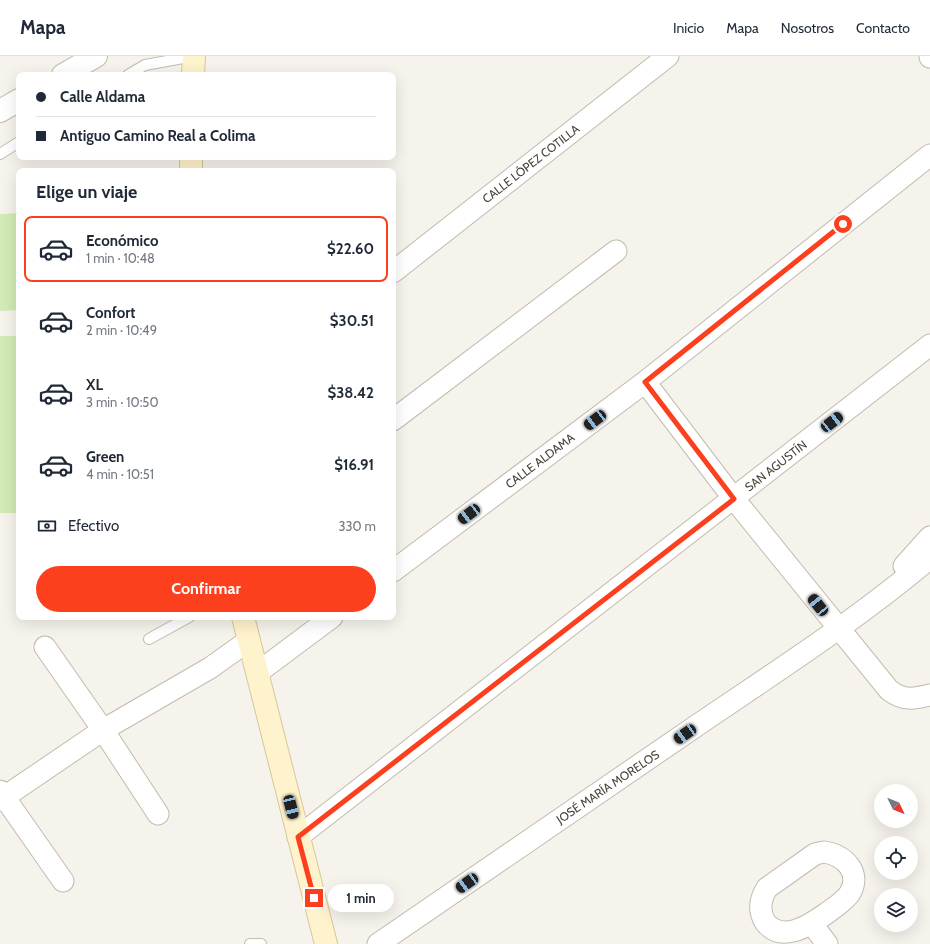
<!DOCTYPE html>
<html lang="es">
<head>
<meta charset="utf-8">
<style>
  :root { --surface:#fff; --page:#f2f2f3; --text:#1f2937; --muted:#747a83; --line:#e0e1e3; --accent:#fc3f1d }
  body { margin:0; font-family:Cabin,sans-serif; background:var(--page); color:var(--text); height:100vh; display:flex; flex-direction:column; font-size:15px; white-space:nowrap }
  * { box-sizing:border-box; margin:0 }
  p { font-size:13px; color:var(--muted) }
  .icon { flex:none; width:22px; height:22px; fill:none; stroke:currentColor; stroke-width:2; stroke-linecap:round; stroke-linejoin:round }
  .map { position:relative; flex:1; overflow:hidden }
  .sheet { position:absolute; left:16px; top:112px; width:380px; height:452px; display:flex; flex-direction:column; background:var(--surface); border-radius:8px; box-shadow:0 4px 16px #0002 }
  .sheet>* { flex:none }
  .guide { position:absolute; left:16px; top:16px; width:380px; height:88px; border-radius:8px; box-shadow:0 4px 16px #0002; display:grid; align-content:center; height:88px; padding:0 20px; background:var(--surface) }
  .needle { width:26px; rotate:133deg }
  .fabs { position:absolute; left:874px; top:728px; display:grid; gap:8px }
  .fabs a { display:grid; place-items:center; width:44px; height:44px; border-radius:50%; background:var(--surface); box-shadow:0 4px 16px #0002; font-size:20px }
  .end { position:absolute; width:18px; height:18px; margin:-9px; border:5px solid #fc3f1d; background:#fff; box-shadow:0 0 0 2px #fff }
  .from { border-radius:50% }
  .bubble { position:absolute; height:28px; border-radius:14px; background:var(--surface); box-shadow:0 4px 16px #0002; font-size:13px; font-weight:700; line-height:28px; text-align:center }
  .car { position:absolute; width:12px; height:24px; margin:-12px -6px; border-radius:5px; box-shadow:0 0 3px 1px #0007; background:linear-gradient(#222 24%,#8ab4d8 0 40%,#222 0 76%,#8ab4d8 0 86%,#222 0) }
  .guide b { display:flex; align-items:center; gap:14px; height:38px; font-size:15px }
  .guide b+b { border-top:1px solid var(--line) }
  .guide i { width:10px; height:10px; background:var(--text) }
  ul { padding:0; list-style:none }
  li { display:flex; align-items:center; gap:12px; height:66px; margin:0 8px 6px; padding:0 12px; border:2px solid transparent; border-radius:8px }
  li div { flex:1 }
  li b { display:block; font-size:15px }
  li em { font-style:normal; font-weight:700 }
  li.active { border-color:var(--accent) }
  li>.icon { width:36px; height:36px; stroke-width:1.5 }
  h2 { padding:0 20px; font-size:18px; line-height:48px }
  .pay { display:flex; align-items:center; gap:10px; height:44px; padding:0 20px; font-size:15px }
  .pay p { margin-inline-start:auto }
  .action { display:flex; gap:8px; margin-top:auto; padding:8px 20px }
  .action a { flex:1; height:46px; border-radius:24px; background:var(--accent); color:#fff; font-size:16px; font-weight:700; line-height:46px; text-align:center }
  header { display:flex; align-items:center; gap:24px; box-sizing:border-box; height:56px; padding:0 20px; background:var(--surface); border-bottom:1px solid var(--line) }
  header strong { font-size:19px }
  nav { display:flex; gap:22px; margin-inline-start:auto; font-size:14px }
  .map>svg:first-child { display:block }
  .green { fill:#d2eab5 }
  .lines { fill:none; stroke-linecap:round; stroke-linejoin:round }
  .service-casing { stroke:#c2bbae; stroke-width:12 }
  .minor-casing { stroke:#c2bbae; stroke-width:23 }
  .tertiary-casing { stroke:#c2bbae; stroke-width:24 }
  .secondary-casing { stroke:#d6c79b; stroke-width:24 }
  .service { stroke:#fff; stroke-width:10 }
  .minor { stroke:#fff; stroke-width:21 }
  .tertiary { stroke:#fff; stroke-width:22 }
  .secondary { stroke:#fff3cd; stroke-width:22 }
  .route { stroke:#fc3f1d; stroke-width:5 }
  .labels { text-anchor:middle; stroke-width:3; stroke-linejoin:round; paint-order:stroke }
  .street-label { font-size:12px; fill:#4b4439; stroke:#fff }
</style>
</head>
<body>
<header>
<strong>Mapa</strong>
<nav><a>Inicio</a><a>Mapa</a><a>Nosotros</a><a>Contacto</a></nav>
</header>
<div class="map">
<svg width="930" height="888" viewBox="0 0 930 888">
  <rect width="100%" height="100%" fill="#f6f3ec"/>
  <g class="green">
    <polygon points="19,157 19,254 0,255 0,158"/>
    <rect x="0" y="280" width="19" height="177"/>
  </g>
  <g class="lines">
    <defs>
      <g id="service">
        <polyline points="128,19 145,9 194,0"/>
        <polyline points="0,98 19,86"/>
        <polyline points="149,583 189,561"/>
        <polyline points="250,888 261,888"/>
      </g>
      <g id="minor">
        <polyline points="930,0 930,1"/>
        <polyline points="393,216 668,0"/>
        <path d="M645 326 734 443 889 634C903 645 914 643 930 639"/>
        <polyline points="393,364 616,195"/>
        <polyline points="904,510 930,481"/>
        <polyline points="393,515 645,326 930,99"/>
        <polyline points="45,591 103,674 158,758"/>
        <polyline points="257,617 332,561"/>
        <polyline points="0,735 63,825"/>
        <polyline points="0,744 103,674 210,612 248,585"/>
        <polyline points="298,781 930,289"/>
        <path d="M824 796C844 799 862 816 850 837 845 845 835 851 827 857 810 869 782 888 765 866 758 854 760 843 767 832L815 798Z"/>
        <polyline points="812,868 827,888"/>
        <path d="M378 888C485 815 592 741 699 668 777 615 858 563 930 502"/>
      </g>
      <g id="tertiary">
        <polyline points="63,19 96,0"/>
        <polyline points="0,55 19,44"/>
      </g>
      <g id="secondary">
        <polyline points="193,19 194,0"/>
        <polyline points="191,115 191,101"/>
        <polyline points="243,561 326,888"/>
      </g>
    </defs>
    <use href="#service" class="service-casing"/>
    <use href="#minor" class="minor-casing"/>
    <use href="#tertiary" class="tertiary-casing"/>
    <use href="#secondary" class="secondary-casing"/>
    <use href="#service" class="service"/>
    <use href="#minor" class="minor"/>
    <use href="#tertiary" class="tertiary"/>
    <use href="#secondary" class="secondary"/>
  </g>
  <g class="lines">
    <polyline class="route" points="314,842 298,781 734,443 645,326 843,168"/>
  </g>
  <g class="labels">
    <g class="street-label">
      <text transform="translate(531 108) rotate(-38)" y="4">CALLE LÓPEZ COTILLA</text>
      <text transform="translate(540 405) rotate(-37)" y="4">CALLE ALDAMA</text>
      <text transform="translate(776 410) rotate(-38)" y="4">SAN AGUSTÍN</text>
      <text transform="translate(608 731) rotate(-34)" y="4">JOSÉ MARÍA MORELOS</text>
    </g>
  </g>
</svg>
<div class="fabs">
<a><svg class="needle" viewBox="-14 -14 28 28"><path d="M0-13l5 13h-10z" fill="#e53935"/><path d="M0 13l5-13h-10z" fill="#747a83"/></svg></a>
<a><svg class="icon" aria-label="locate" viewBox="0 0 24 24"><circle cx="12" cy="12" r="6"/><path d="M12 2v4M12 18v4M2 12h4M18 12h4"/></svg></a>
<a><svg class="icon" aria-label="layers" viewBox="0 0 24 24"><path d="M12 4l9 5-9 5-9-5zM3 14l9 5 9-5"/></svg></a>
</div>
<i class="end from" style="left:843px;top:168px"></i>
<i class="end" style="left:314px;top:842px"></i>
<div class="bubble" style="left:328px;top:828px;width:66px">1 min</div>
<i class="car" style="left:595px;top:364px;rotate:233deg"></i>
<i class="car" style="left:832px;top:366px;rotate:52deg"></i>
<i class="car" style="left:469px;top:458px;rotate:233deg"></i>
<i class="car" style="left:818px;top:549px;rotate:321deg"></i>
<i class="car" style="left:685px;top:678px;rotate:235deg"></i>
<i class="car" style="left:291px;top:751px;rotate:166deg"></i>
<i class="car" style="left:467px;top:827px;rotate:235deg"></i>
<div class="guide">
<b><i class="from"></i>Calle Aldama</b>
<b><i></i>Antiguo Camino Real a Colima</b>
</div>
<section class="sheet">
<h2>Elige un viaje</h2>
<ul>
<li class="active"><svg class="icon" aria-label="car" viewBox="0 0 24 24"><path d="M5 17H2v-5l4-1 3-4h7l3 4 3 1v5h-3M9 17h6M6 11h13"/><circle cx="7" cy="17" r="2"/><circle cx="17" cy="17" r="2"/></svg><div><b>Económico</b><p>1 min · 10:48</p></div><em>$22.60</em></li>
<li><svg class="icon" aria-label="car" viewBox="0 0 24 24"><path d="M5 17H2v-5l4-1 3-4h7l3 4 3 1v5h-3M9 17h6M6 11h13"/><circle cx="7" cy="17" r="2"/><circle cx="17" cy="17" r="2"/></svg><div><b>Confort</b><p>2 min · 10:49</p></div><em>$30.51</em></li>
<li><svg class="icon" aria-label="car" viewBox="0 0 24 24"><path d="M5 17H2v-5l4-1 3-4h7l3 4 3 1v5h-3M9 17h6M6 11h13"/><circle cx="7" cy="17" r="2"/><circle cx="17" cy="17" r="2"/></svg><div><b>XL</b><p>3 min · 10:50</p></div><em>$38.42</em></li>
<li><svg class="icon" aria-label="car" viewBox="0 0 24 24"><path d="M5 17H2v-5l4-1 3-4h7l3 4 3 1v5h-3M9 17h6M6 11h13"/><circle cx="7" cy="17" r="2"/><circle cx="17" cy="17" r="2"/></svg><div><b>Green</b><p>4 min · 10:51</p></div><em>$16.91</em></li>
</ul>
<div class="pay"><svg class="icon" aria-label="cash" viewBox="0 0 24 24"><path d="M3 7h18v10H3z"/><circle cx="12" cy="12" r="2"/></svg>Efectivo<p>330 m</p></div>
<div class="action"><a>Confirmar</a></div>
</section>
</div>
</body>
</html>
